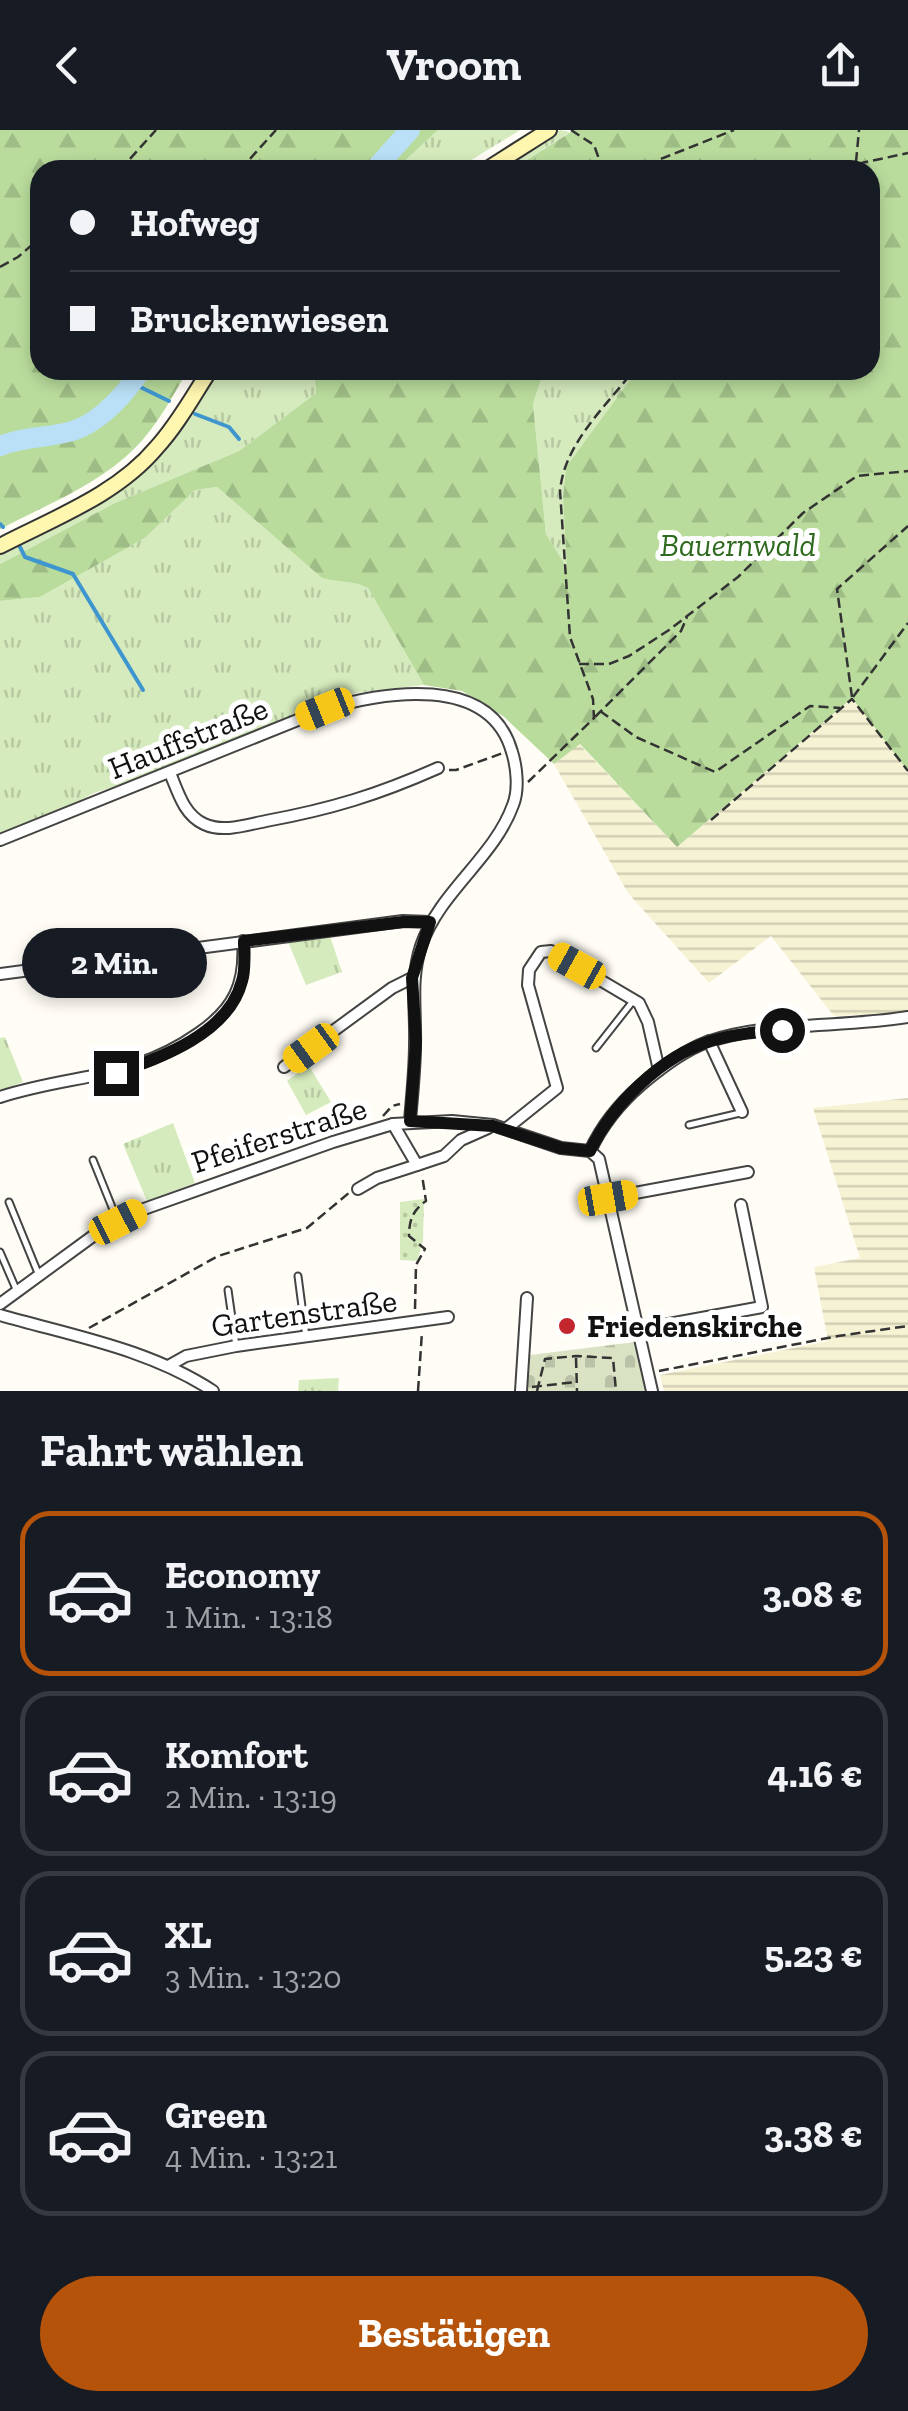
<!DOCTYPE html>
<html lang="de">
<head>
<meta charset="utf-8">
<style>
  :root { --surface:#171b24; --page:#20242c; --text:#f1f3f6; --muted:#9ea1a6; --line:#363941; --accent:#b45309 }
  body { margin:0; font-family:"Zilla Slab",serif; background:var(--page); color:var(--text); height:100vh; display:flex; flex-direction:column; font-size:38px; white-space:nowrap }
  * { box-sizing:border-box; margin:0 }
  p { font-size:32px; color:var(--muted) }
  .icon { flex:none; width:55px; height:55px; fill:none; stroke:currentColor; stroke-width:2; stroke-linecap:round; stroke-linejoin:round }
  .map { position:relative; height:1261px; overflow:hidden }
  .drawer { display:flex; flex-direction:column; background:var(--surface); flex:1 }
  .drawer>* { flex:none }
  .guide { position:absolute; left:30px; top:30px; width:850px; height:220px; border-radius:30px; box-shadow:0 5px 15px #0003; display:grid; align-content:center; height:220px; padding:0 40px; background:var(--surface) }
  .end { position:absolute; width:45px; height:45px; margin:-22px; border:12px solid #111; background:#fff; box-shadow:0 0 0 5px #fff }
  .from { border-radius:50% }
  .bubble { position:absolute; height:70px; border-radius:35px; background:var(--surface); box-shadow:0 5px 15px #0003; font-size:32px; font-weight:700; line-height:70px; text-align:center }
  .car { position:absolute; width:30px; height:60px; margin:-30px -15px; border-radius:12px; box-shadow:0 0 8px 2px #0007; background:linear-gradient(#f5c518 24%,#345 0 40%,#f5c518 0 76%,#345 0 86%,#f5c518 0) }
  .guide b { display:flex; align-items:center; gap:35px; height:95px; font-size:38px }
  .guide b+b { border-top:2px solid var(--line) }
  .guide i { width:25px; height:25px; background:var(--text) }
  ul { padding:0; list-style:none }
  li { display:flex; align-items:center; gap:30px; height:165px; margin:0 20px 15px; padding:0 20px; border:5px solid var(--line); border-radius:30px }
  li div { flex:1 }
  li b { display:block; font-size:38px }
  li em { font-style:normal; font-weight:700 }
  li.selected { border-color:var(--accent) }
  li>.icon { width:90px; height:90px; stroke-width:1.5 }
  h2 { padding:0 40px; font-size:45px; line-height:120px }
  .action { display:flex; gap:20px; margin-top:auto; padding:20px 40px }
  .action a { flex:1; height:115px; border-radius:60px; background:var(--accent); color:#fff; font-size:40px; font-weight:700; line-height:115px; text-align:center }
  header { display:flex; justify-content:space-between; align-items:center; height:130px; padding:0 40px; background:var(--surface); font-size:45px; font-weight:700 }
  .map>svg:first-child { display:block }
  .farmland { fill:url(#farmland-rules) }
  .grass { fill:url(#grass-tufts) }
  .forest { fill:url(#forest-firs) }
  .cemetery { fill:url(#cemetery-stones) }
  .park { fill:url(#park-dots) }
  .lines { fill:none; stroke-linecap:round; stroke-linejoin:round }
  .stream { stroke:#3f96cf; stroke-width:4 }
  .river { stroke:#b9e0f7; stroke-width:20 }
  .lane-casing { stroke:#444; stroke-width:9 }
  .street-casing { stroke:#444; stroke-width:14 }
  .secondary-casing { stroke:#333; stroke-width:18 }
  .path { stroke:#333; stroke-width:2.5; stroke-dasharray:10 5; stroke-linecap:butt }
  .lane { stroke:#fff; stroke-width:5 }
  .street { stroke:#fff; stroke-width:10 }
  .secondary { stroke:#fff6b0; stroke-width:14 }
  .route { stroke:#111; stroke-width:12 }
  .poi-dot { fill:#c4262e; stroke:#fff; stroke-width:4 }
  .labels { text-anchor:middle; stroke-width:10; stroke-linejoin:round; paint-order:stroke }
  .park-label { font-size:32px; font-style:italic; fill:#2f6b1f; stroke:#fff }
  .street-label { font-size:32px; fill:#111; stroke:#fff }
  .poi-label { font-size:32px; font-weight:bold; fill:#111; stroke:#fff; text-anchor:start }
</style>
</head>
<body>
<header><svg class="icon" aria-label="back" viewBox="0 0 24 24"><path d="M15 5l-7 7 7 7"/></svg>Vroom<svg class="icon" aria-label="share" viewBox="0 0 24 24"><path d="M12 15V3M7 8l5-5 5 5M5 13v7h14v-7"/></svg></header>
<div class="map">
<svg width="908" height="1261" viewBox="0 0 908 1261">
  <defs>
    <pattern id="farmland-rules" width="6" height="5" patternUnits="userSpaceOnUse" patternTransform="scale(2.5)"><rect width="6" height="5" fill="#f6f3d4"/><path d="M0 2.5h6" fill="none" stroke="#d2cfb5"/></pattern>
    <pattern id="grass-tufts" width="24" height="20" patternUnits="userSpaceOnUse" patternTransform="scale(2.5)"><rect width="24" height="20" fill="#d5ebbd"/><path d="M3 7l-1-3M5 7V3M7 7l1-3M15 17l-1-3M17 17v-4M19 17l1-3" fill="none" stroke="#b6c8a1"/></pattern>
    <pattern id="forest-firs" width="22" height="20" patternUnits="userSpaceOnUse" patternTransform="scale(2.5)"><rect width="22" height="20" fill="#b9dc9c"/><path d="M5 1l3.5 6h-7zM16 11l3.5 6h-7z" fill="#9ebc85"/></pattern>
    <pattern id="cemetery-stones" width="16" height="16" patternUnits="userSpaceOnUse" patternTransform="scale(2.5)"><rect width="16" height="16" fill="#d9e3c4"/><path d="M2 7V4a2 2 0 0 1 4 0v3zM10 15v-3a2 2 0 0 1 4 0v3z" fill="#b9c2a7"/></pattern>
    <pattern id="park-dots" width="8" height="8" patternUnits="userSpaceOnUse" patternTransform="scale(2.5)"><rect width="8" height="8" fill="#d5ebbd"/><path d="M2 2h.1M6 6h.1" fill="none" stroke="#b6c8a1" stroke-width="1.8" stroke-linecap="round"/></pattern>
  </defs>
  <rect width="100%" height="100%" fill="#fffdf5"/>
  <g class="farmland">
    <polygon points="852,568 908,641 908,883 834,886 771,806 709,853 628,763 554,634 579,614 677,717"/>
    <polygon points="908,968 908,1261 664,1261 660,1245 828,1211 814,1137 860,1128 813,978"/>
  </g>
  <g class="grass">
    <polygon points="438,0 520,0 455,40 395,40"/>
    <polygon points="560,0 570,2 511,40 497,40"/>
    <polygon points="216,240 314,240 316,263 239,321 115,373 0,434 0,422 114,362"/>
    <polygon points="544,240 637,240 566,337 563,367 568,440 546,404 533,274"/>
    <path d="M217 357 322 448C339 453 352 450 368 458L424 555 355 563 319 575 151 645 94 663 61 681 0 704V471L40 467 145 408 195 360Z"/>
    <polygon points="330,806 342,842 306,855 288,812"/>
    <polygon points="5,907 23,952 0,961 0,908"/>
    <polygon points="304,928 331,972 306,985 287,951 299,942"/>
    <polygon points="173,993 195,1053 147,1071 123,1014"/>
    <polygon points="339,1248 338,1261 298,1261 299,1250"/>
  </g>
  <g class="forest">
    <path d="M0 0H438L395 40H40V240H188C172 267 157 296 135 318 98 355 46 375 0 399Z"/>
    <path d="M574 0H908V641L852 568 677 717 580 614 554 634 503 586 462 561 424 555 368 458C352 450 339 453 322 448L217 357 195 360 145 408 40 467 0 471V434L115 373 239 321 316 263 314 240H544L533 274 546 404 567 438 563 367 566 337 637 240H870V40H511Z"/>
  </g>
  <polygon class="cemetery" points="635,1212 648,1261 527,1261 530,1225"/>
  <polygon class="park" points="424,1069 423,1111 417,1131 400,1130 400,1072"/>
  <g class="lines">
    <g class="stream">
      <polyline points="132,253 169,271"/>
      <polyline points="195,284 229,297 239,309"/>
      <polyline points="0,394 3,397"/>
      <polyline points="20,417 25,427 73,444 143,560"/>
    </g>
    <g class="river">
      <polyline points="374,40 410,0"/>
      <path d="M0 316C25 305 53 309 78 299 103 289 127 262 141 240"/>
    </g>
    <defs>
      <g id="lane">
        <polyline points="596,918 633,871"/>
        <polyline points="689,995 740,983"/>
        <polyline points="93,1030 118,1092"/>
        <polyline points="9,1072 38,1143"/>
        <polyline points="0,1122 16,1159"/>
        <polyline points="298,1146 306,1207"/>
        <polyline points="228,1160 236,1216"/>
      </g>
      <g id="street">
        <path d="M170 643C178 662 184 685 204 694 223 703 246 695 266 691 331 679 377 665 438 638"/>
        <path d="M0 710 325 579C383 562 490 543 512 622 517 638 519 660 513 675 494 728 439 762 421 816 410 850 416 879 415 914 415 940 412 965 410 991"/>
        <polyline points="0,844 403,791 430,792"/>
        <polyline points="709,911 742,982"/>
        <polyline points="284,937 392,858 412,848"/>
        <path d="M0 967C74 943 131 951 199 903 234 879 246 854 243 811"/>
        <polyline points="393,994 417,1035 444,1026 461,1010 488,998"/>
        <polyline points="507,998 557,958 528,855 529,840 541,822 551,821 639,873 648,892 659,940"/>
        <path d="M590 1021C602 995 620 973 642 954 662 937 683 921 707 912 768 891 844 898 908 887"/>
        <polyline points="358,1059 377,1048 417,1035"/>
        <polyline points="608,1068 748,1042"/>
        <polyline points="0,1174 93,1106 141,1080 333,1012 393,994 452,991 493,995 561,1018 590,1021 599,1029 652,1261"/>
        <path d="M0 1185C73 1206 149 1219 213 1261"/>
        <polyline points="636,1200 762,1177 741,1075"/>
        <polyline points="170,1235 186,1226 236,1216 448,1187"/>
        <polyline points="521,1261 527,1168"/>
      </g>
      <g id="secondary">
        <polyline points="486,40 549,0"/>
        <path d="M0 416C54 388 117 365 157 317 178 294 193 266 210 240"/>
      </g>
    </defs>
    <use href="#lane" class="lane-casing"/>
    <use href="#street" class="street-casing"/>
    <use href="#secondary" class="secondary-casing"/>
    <g class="path">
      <polyline points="571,0 594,15 603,40"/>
      <polyline points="856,32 859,0"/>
      <polyline points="120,40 156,0"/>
      <polyline points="240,40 276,0"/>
      <polyline points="633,40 734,0"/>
      <polyline points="829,40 908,23"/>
      <polyline points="0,137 18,127 40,108"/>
      <polyline points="579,534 609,534 629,526 669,500 738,447 803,383 857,346 908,341"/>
      <polyline points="852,567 837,459 908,396"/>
      <polyline points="853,567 908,493"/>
      <polyline points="600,581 636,607 715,642 810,576 840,578"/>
      <polyline points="595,587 681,501 687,487"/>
      <polyline points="449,640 456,640 503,623"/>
      <path d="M528 652 594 588 593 569 570 507 560 361C564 314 606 276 634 240"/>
      <polyline points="711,690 852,569 908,641"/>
      <polyline points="383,986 392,976 400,974"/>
      <path d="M415 1179 416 1135 425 1119 409 1106C409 1090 413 1080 426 1071L422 1045"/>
      <polyline points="89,1198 218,1126 307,1098 350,1062"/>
      <polyline points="576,1228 577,1261"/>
      <polyline points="659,1241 838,1206 908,1196"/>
      <polyline points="532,1257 576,1252"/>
      <polyline points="418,1261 422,1202"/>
      <polyline points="537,1261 545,1229 576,1226 613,1228 616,1261"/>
    </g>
    <use href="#lane" class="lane"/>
    <use href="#street" class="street"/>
    <use href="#secondary" class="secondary"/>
  </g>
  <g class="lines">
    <path class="route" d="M116 943C161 928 229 903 242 851 246 839 244 824 244 811L403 792H430L412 848 416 913 410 991 493 996 561 1018 590 1021C612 975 661 926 711 911 734 904 758 902 782 900"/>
  </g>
  <circle class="poi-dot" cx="567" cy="1196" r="10"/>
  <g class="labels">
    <g class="park-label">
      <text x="738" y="426">Bauernwald</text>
    </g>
    <g class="street-label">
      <text transform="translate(188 608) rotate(-22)" y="11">Hauffstraße</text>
      <text transform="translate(279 1005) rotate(-18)" y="11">Pfeiferstraße</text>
      <text transform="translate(304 1183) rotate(-8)" y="11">Gartenstraße</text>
    </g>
    <g class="poi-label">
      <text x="587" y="1207">Friedenskirche</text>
    </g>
  </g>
</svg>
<i class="end from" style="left:782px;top:900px"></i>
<i class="end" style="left:116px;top:943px"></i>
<div class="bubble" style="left:22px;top:798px;width:185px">2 Min.</div>
<i class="car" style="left:325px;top:579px;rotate:248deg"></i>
<i class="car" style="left:577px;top:836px;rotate:299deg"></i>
<i class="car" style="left:311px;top:918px;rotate:234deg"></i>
<i class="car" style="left:608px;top:1068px;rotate:80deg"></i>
<i class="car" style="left:118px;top:1092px;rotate:63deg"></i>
<div class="guide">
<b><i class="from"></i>Hofweg</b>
<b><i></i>Bruckenwiesen</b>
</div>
</div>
<section class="drawer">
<h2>Fahrt wählen</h2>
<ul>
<li class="selected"><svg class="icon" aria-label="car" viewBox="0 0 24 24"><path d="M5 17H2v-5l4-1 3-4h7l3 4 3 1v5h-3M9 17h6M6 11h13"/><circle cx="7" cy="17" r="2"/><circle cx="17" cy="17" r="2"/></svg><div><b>Economy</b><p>1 Min. · 13:18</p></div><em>3.08 €</em></li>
<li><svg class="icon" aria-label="car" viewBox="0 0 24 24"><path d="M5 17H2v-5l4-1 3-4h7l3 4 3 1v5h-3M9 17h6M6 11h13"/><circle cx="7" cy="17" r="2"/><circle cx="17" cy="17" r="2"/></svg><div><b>Komfort</b><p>2 Min. · 13:19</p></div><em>4.16 €</em></li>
<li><svg class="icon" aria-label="car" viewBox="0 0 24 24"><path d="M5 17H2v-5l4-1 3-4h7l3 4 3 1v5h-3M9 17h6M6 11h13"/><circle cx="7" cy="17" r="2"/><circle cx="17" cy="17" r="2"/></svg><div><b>XL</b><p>3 Min. · 13:20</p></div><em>5.23 €</em></li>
<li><svg class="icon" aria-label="car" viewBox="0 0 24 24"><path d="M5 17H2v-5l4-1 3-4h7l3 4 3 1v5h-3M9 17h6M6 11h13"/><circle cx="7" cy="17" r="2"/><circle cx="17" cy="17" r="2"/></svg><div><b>Green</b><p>4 Min. · 13:21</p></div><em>3.38 €</em></li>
</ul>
<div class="action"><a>Bestätigen</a></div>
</section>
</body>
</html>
